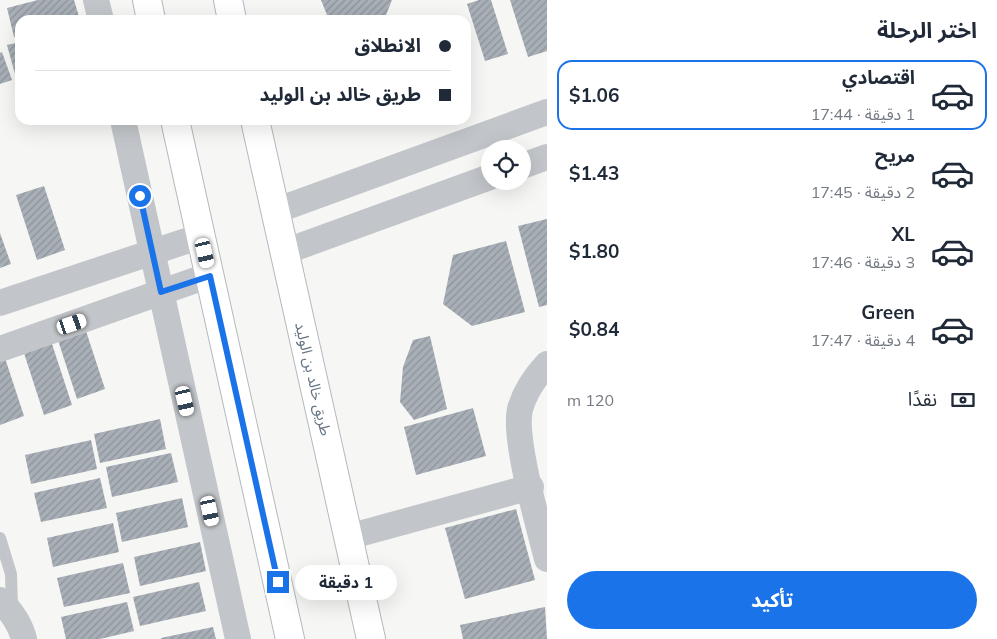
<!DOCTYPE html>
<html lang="ar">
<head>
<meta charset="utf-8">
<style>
  :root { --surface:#fff; --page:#f2f2f3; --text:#1f2937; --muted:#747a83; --line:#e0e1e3; --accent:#1a73e8 }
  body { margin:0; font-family:Mulish,"Noto Sans Arabic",sans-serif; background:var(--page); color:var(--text); direction:rtl; height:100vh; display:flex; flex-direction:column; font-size:19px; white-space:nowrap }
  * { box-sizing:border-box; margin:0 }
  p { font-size:16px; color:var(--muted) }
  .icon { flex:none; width:28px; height:28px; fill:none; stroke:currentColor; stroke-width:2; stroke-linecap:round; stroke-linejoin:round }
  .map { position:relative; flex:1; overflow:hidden; direction:ltr }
  .details { display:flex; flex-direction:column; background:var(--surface); width:450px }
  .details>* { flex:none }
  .hud { position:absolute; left:15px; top:15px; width:456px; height:110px; border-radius:15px; box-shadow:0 5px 20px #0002; direction:rtl; display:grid; align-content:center; height:110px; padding:0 20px; background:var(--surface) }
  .fabs { position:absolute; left:481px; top:140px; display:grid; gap:10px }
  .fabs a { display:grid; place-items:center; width:50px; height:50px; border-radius:50%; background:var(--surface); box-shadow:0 5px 20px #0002; font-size:25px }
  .end { position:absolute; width:22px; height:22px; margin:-11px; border:6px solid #1a73e8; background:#fff; box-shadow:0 0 0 2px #fff }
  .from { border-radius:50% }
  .bubble { position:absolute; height:35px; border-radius:18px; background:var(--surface); box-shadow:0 5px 20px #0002; font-size:16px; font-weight:700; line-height:35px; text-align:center; direction:rtl }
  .car { position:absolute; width:15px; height:30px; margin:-15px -8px; border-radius:6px; box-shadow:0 0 4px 1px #0007; background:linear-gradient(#fff 24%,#345 0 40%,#fff 0 76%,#345 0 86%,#fff 0) }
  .hud b { display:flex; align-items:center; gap:18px; height:48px; font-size:19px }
  .hud b+b { border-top:1px solid var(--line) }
  .hud i { width:12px; height:12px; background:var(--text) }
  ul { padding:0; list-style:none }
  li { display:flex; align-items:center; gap:15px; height:70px; margin:0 10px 8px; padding:0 10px; border:2px solid transparent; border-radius:15px }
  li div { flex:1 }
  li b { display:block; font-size:19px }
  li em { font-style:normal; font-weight:700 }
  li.active { border-color:var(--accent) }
  li>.icon { width:45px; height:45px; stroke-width:1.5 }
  h2 { padding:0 20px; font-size:22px; line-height:60px }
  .pay { display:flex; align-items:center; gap:12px; height:55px; padding:0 20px; font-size:19px }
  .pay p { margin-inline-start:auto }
  .button { display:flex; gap:10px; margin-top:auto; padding:10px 20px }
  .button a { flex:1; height:58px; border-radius:30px; background:var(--accent); color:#fff; font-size:20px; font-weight:700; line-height:58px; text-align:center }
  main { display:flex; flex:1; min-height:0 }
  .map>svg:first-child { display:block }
  .building { fill:url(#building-hatch) }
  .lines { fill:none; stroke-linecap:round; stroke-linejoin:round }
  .secondary-casing { stroke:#b4b9be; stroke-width:30 }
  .lane { stroke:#c2c5c9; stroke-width:12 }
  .street { stroke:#c2c5c9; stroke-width:26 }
  .secondary { stroke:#fff; stroke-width:28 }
  .route { stroke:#1a73e8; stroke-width:6 }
  .labels { text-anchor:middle; stroke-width:5; stroke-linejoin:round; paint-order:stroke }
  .street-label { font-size:15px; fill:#667484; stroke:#fff }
</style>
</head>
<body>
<main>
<section class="details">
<h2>اختر الرحلة</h2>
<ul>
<li class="active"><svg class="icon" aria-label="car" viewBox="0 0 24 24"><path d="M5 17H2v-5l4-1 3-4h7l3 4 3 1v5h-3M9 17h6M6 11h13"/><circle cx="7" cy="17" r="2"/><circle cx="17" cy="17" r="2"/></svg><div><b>اقتصادي</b><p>1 دقيقة · 17:44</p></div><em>$1.06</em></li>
<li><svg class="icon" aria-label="car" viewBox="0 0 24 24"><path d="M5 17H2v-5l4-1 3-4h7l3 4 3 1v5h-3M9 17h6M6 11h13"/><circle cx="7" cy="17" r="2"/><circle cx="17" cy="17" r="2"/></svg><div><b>مريح</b><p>2 دقيقة · 17:45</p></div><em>$1.43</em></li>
<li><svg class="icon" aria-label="car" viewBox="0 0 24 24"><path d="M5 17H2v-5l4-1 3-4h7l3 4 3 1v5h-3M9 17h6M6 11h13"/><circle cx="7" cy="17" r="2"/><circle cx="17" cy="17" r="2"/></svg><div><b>XL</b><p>3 دقيقة · 17:46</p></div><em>$1.80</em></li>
<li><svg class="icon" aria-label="car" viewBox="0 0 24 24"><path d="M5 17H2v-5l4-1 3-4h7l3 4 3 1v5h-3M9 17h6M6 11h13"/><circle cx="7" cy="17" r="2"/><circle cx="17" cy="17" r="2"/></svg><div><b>Green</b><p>4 دقيقة · 17:47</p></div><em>$0.84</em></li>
</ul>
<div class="pay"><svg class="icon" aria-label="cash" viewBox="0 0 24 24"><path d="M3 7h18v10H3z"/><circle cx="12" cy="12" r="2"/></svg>نقدًا<p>120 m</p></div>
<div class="button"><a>تأكيد</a></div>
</section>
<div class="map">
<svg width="547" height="639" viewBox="0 0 547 639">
  <defs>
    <pattern id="building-hatch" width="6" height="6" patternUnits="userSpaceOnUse" patternTransform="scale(1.25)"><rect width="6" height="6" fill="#a8afb6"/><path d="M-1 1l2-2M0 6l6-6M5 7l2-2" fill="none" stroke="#8d939a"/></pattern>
  </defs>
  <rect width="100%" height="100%" fill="#f6f7f4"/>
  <g class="building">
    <polygon points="38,0 74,0 80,20 20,20 20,36 14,37 7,8"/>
    <polygon points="321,0 392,0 384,20 329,20"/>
    <polygon points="479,0 491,0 508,54 485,61 467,4"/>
    <polygon points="510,0 547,0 547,51 528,57"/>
    <polygon points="20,42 20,73 15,74 7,45"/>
    <polygon points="2,52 12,80 0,84 0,53"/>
    <polygon points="20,77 20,92 19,92 16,78"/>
    <polygon points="44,186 65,250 37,260 16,195"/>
    <polygon points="547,219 547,305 539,307 518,226"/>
    <polygon points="0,233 11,264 0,268"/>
    <polygon points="506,241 525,312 472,326 443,304 453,255"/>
    <polygon points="84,325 105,389 77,399 56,334"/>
    <polygon points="430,336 447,409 414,420 400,402 403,367 413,340"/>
    <polygon points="51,341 72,405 44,415 23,350"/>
    <polygon points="3,352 24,416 0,425 0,353"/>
    <polygon points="473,408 486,456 416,475 404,427"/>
    <polygon points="160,419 166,449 100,463 94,434"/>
    <polygon points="91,440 97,469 31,484 25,455"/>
    <polygon points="171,453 178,482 112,497 106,467"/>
    <polygon points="100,478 107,508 41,522 34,493"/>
    <polygon points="182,498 188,527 122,542 116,513"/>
    <polygon points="516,509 535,580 465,599 445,528"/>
    <polygon points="113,523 119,552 53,567 47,538"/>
    <polygon points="200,542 206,571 140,586 134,557"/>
    <polygon points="123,563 130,593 64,607 57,578"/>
    <polygon points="199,582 206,611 140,626 133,597"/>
    <polygon points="127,602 134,631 100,639 66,639 61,617"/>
    <polygon points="545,607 547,639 463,639 460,625"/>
    <polygon points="213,627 216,639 161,639 161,638"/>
  </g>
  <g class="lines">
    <defs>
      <g id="secondary">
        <polyline points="147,0 151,20"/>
        <polyline points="228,0 232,20"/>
        <polyline points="175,120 290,639"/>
        <polyline points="255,120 371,639"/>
      </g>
    </defs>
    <use href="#secondary" class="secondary-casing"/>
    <polyline class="lane" points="0,538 11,574 12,609"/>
    <g class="street">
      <polyline points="96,0 101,20"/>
      <polyline points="123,120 238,639"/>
      <polyline points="522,166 547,157"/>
      <polyline points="275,211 547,112"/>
      <polyline points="284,252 490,177"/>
      <polyline points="0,303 201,236"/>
      <polyline points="0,349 210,275"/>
      <path d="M547 364C534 378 525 391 520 409 513 439 539 526 547 559"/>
      <polyline points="348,537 531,487"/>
      <path d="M0 600C11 611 20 623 24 639"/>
    </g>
    <use href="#secondary" class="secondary"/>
  </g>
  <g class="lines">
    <polyline class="route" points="140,196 161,292 210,276 278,582"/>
  </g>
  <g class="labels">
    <g class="street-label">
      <text transform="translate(313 379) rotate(77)" y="5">طريق خالد بن الوليد</text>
    </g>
  </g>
</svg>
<div class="fabs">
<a><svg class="icon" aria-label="locate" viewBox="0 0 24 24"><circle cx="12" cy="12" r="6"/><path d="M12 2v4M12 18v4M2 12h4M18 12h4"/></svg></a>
</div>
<i class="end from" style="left:140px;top:196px"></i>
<i class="end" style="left:278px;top:582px"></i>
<div class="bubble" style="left:295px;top:565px;width:102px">1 دقيقة</div>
<i class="car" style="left:205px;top:253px;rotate:167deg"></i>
<i class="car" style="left:72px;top:324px;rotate:71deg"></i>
<i class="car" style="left:185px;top:401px;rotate:167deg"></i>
<i class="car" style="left:210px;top:511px;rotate:168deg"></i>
<div class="hud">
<b><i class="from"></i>الانطلاق</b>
<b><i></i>طريق خالد بن الوليد</b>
</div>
</div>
</main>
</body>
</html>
